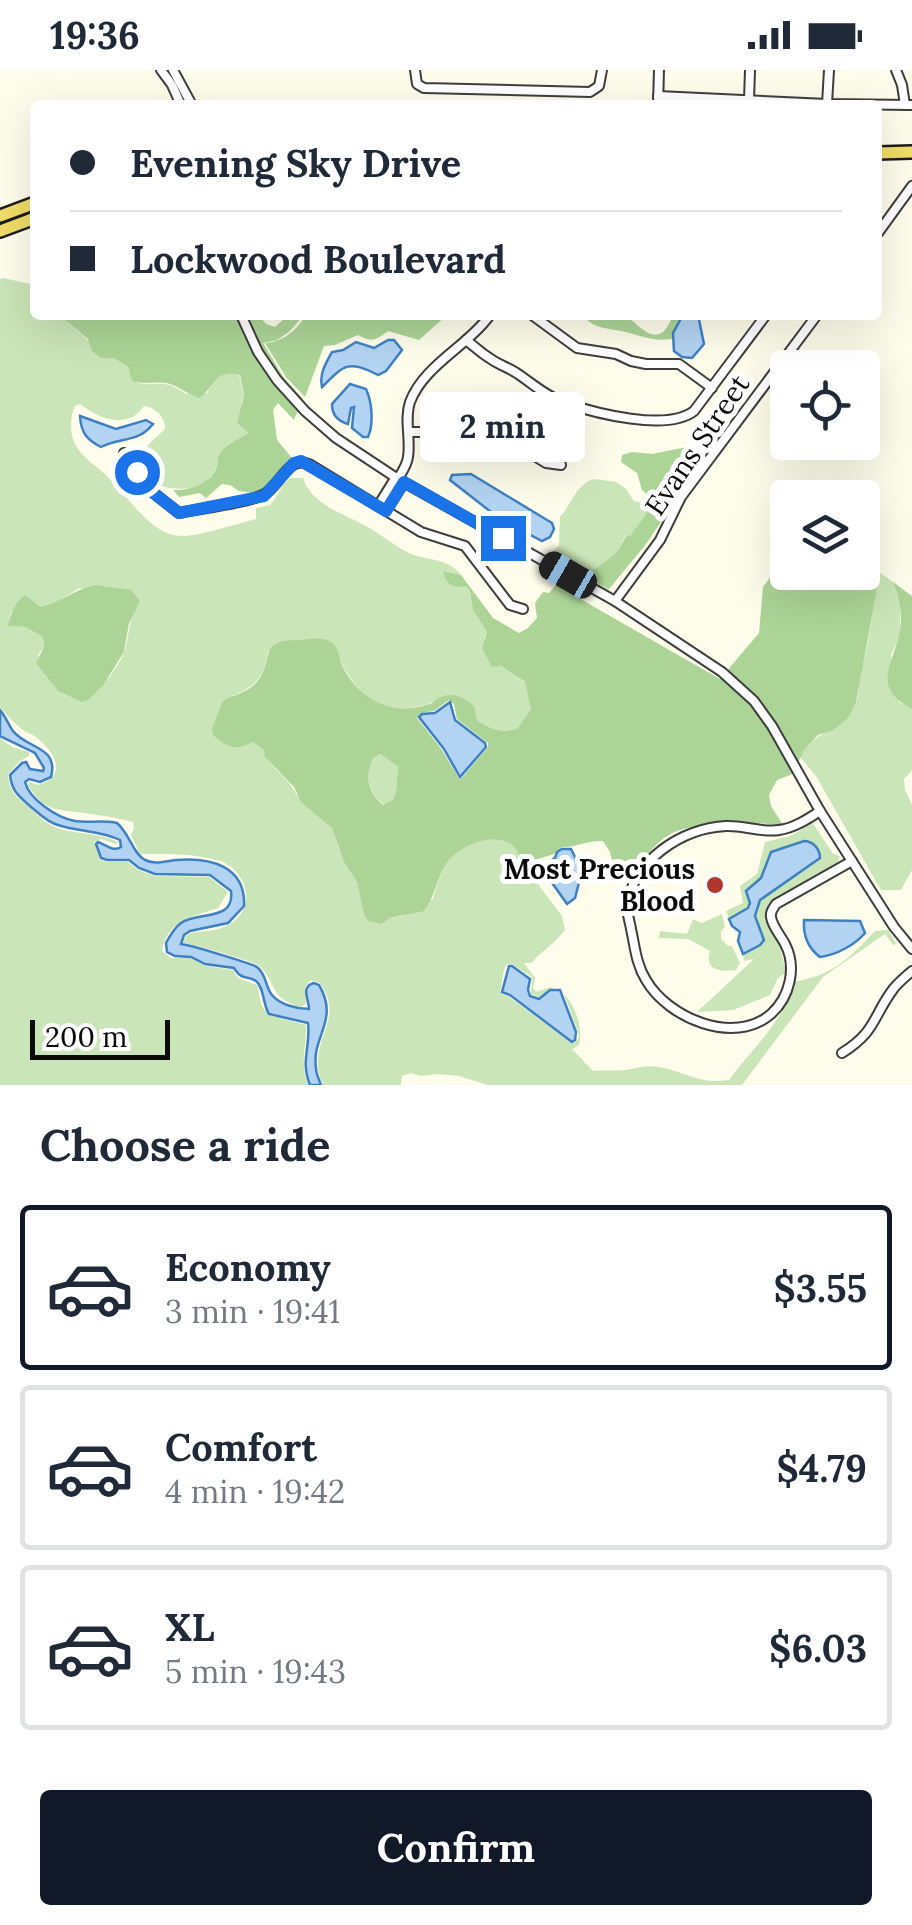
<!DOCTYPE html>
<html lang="en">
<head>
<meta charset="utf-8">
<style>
  :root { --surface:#fff; --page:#f6f6f7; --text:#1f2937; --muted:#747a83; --line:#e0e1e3; --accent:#111827 }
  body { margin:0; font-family:Lora,serif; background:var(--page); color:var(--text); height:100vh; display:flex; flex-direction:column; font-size:38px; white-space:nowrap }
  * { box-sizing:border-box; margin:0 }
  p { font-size:32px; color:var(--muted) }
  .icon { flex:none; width:55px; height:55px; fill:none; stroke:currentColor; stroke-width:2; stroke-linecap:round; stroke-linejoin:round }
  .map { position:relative; height:1015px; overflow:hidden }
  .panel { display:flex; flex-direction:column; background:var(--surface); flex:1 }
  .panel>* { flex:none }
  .guide { position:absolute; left:30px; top:30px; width:852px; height:220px; border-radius:10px; box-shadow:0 10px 40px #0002; display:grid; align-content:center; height:220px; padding:0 40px; background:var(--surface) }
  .tools { position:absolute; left:770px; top:280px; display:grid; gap:20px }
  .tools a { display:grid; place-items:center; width:110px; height:110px; border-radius:10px; background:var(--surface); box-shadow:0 10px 40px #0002; font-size:50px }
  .scale { position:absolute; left:30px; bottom:25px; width:140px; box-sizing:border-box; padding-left:10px; border:5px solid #0b0b0b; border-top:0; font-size:28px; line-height:35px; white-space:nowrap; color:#0b0b0b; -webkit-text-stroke:8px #fff; paint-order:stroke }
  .end { position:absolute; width:45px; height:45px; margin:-22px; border:12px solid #1a73e8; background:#fff; box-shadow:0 0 0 5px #fff }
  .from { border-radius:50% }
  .bubble { position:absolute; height:70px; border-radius:10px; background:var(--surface); box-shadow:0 10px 40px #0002; font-size:32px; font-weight:700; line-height:70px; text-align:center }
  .car { position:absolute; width:30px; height:60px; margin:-30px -15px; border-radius:12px; box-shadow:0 0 8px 2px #0007; background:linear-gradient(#222 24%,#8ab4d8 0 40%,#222 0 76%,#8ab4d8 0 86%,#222 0) }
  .guide b { display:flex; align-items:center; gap:35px; height:95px; font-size:38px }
  .guide b+b { border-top:2px solid var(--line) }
  .guide i { width:25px; height:25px; background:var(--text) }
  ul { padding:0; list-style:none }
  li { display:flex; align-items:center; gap:30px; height:165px; margin:0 20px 15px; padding:0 20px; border:5px solid var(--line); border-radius:10px }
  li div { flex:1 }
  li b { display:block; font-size:38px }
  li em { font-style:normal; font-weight:700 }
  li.active { border-color:var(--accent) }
  li>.icon { width:90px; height:90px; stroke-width:1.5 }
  h2 { padding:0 40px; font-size:45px; line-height:120px }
  .cta { display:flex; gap:20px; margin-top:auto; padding:20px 40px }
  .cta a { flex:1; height:115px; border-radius:10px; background:var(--accent); color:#fff; font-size:40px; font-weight:700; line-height:115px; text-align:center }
  .status { display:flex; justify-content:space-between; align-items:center; height:70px; padding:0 50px; background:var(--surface); direction:ltr }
  .status svg { height:28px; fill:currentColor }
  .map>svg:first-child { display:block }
  .green { fill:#cae5b7; fill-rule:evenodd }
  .forest { fill:#acd497; fill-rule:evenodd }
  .water { fill:#b2d3f1; stroke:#3e81c3; stroke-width:2.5 }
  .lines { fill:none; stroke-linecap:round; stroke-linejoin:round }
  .minor-casing { stroke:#3e3e3e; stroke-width:12 }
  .major-casing { stroke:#1c1c1c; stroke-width:16 }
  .minor { stroke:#fff; stroke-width:8 }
  .major { stroke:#efdc69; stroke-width:11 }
  .route { stroke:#1a73e8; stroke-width:12 }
  .poi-dot { fill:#b0352d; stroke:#fff; stroke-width:4 }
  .labels { text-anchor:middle; stroke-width:10; stroke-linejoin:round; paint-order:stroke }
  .street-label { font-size:28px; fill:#0b0b0b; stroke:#fff }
  .poi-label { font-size:28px; font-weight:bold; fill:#0b0b0b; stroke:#fff; text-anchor:end }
</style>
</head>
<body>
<div class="status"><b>19:36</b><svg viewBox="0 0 49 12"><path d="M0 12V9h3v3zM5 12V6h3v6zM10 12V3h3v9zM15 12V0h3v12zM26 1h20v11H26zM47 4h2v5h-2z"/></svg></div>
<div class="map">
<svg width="912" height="1015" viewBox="0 0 912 1015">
  <rect width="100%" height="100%" fill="#fefcea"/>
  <g class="green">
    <path d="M3 208 35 215V245H59L88 270 128 297 132 311C156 320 160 305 186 324L207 323C215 308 222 300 239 305L244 326 241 333 249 363C241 368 228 373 222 381 216 388 218 397 213 404 202 420 176 422 160 415L161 411 153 409 142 392 145 378 165 359C166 348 155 337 144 336 127 361 99 348 80 334L75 336C70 347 69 362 75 374 81 387 98 397 108 407 128 425 148 463 179 466 192 468 241 453 256 449V438L270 435 281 420 280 417 290 408H303C312 435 342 443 364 455 380 463 395 477 411 484 430 491 448 488 461 505L444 501 466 516 470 523 473 540 487 562 484 568 501 596 525 610 532 639 518 658C502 664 490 659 477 650 470 624 463 630 439 628 429 635 421 636 409 638 370 642 346 610 335 576 308 567 293 566 268 581 263 608 258 615 232 626L243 677 253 672 264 680C268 698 289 707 296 724L332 758 344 792 357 812 364 845 381 853 390 848 403 846 433 829C437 814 441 798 453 786 473 767 516 757 522 793H528L540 817 562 846 565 860C555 873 542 881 531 893H524L535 908 533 917 536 922 551 917H553L539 927 531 924 532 907 512 894H507L504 899 500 923 509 927 573 974 579 968 578 962 564 924C576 937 583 957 579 975L572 979 593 1001C603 1000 615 1001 626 1000 637 998 646 995 658 997 686 1001 698 1015 729 1010 753 977 784 952 793 912 835 904 846 891 875 861L888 860 896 873 894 876 885 864 823 907 742 1015H487L459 1006 438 1004 421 1006 411 1003 402 1006 401 1015H323C320 1007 317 1000 318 991 319 961 342 945 320 913L311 910 305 917 306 934 301 937C267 928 278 911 258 895 252 891 190 873 183 873L186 866 191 863C203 861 220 861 230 854 257 838 247 800 220 791 195 783 165 784 140 784L131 765 134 758 133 752C118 748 100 745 84 743 55 739 46 742 28 716L29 712 38 715C68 706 56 683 37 668 33 664 27 663 23 660 15 654 7 645 0 637V209ZM79 518 140 531C127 551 131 559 125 580 119 598 103 615 90 629 55 628 51 615 38 585L44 577 43 567 25 557 9 556 11 542 26 526 41 537 54 534Z"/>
    <path d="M594 409 616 412 626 419 634 431 645 434 656 432 630 466 626 465 616 483 587 505 609 519 605 523 551 492 552 483 559 475 560 447C572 434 576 414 594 409Z"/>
    <path d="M875 499 893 512 900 533V565L891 585 899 632 912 639V700L904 709 905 720 912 735V800L901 820H881L816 706 800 687C812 662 844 659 856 633 859 627 859 616 860 609 868 573 876 536 875 499Z"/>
    <path d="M0 668 12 677 29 682V686L20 691 8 704C9 721 16 727 29 737 37 744 44 753 55 757 75 765 98 762 118 772L116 774 101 769 94 772 100 790 107 792H128L138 800 155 806 209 807 228 822 218 838C192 847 167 850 162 881L171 888H190L205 896 233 900 238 908 257 915 261 934 268 945 306 955C307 976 299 994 308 1015H0Z"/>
    <path d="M381 684 398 697 396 721 393 731 384 735C367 721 365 707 373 688Z"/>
    <polygon points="813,753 833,784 840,786 838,792 772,833 767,848 777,865 786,902 778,908 770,925 733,940 697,942 754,889 744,891 743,884 763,865 755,846 760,830 817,792 804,771 771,782 761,808 746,821 750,833 748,838 729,849 726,841 743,833 740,816 757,804 765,772 790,766"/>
    <path d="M722 844 725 857 721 861V869L728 876H732L740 893 736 900C721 902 704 901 710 881L688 869 659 868 660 861 687 864 693 849 702 853Z"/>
  </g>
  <g class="forest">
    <path d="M59 245H125L128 249 139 245H238L299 338 294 350 278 333 273 340 277 370 292 388 276 409 256 423 239 421 230 415 222 414 206 428 200 423 179 427 173 420C187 421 210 414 216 399 219 389 215 391 221 382 227 374 240 368 249 363L237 353 244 325 240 305C213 299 216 317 199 328 188 325 179 316 167 313 155 311 144 315 132 311L128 297 114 288H101L92 281 88 269Z"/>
    <path d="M243 245H258L266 254 275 257 285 248 304 245 289 262 277 270 263 273 284 308 303 329 301 334C277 306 259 279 243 245Z"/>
    <path d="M306 245H447L419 270 388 261C376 270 372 273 358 265L335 275 324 276 305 327 286 307 265 273C283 272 297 260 306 245Z"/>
    <path d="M582 245H598L605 248C612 246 615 244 622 245 637 248 657 288 673 245H683L672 269C650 272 641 265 621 261 605 258 593 258 582 245Z"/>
    <polygon points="687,377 702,381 705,387 646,474 609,519 586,506 616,483 627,465 630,466 655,432 642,420 637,403 621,392 622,385 632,382 652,384"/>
    <polygon points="787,484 788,502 862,502 863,489 875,499 876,524 856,633 848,648 833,660 818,665 804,680 797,695 774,655 726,602 759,563 763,517"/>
    <path d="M443 501 461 505 493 548 519 563 528 558 537 548 535 533 543 522 549 523 556 515 720 609 723 606 752 633 770 657 794 701 793 704 777 710 769 725 771 736 783 755C755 752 691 750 667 766 651 777 646 790 626 801L614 798 610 782 603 771C588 770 577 777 562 777L554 784 522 794C516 758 474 767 453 786 437 801 437 824 424 841L390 848 381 854 369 851 364 845 357 812 344 792 332 758 301 732 294 717 265 687 264 680 253 672C237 681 227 678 213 665L212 658 223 631C233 625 248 622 256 613 276 590 255 570 299 570 308 569 321 567 329 571 339 575 339 589 343 597 353 618 373 634 395 638 405 639 417 638 426 635 438 632 428 633 439 628 451 621 464 627 474 636L477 650C490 659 502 664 518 658L531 639 525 611 501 596 492 597 482 578 487 562 473 540 470 522 466 516C452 519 446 514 443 501ZM449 630 454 634 457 649 488 673V677L460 710 442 680 417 648 421 643 434 641ZM381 684 398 697 396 721 393 730 383 735C367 721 365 707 373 688Z"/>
    <path d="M893 512 912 526V639C869 616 895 593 900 560 903 543 899 528 893 512Z"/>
    <path d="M95 515 131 520 140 531 129 553 124 582 104 614 90 629 82 632 58 621 36 593 44 577 43 567 25 557 8 556C12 542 13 535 25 525L41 537C61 532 74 520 95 515Z"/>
  </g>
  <g class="water">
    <polygon points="683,245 698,245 704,274 692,288 682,287 674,281 673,263"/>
    <path d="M388 270H394L402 280 386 301 378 305C348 290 345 294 322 317 319 304 326 293 332 282L343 280 356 272 374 278Z"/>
    <path d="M350 314 366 319C372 332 374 354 368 367H363L352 358 354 337 351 338 348 354C337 351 332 345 332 334Z"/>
    <path d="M80 346 116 359 146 350 153 354C138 373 121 367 101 377 87 370 81 363 80 346Z"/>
    <polygon points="471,404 552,453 554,459 550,467 542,471 500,449 450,410 452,405"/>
    <polygon points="450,632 455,650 485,673 486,677 460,707 444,679 419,647 422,644 435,643"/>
    <path d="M0 640C6 647 8 654 13 661 27 679 59 676 51 707L40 712 29 709 25 712C29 729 57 748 75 751 89 753 103 750 117 753 129 763 134 785 145 790 156 795 165 791 176 790 210 787 246 796 244 836L228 853 190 861 184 865 181 874C187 874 253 894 257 897 267 905 265 917 272 925 280 935 298 939 309 939 309 929 300 917 314 913L319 915C340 950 311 967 316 998 316 1004 319 1009 321 1015H310C300 991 311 976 308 953L269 944C263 935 264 917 256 911 246 904 243 912 234 898L205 894 191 887 175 886 167 882 166 873C170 866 174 858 181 853 198 841 235 852 231 821L210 805 155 804 139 798 129 790H107L101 788 96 774 98 772C106 775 113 782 121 777L120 770C100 760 79 762 58 755 47 752 40 744 31 737 19 726 12 722 10 705L22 693 26 692 30 699 43 701 44 698 35 683 0 666Z"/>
    <path d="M804 771C813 771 820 779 820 788L760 830 755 846 764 870 760 875 743 884 738 871 740 862 732 856 729 849 748 838 750 833 746 821 761 808 771 782Z"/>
    <polygon points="562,779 571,779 582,801 575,828 567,834 541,797 555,788 557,782"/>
    <path d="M804 850 860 851 865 863C855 875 836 885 820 887 808 878 803 865 804 850Z"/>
    <polygon points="509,896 512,896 530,909 528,920 530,926 539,929 550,920 560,920 576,962 575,970 572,972 510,925 502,922"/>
  </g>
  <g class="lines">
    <defs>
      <g id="minor">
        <polyline points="161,0 172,15 181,35"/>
        <polyline points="173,0 192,35"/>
        <polyline points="415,0 417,14 424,18 590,22 599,16 602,0"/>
        <polyline points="896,0 902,15 905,35"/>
        <polyline points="658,26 827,34 912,35"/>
        <polyline points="749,30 750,0"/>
        <polyline points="827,34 829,0"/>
        <polyline points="658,35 659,0"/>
        <polyline points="878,163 912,116"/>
        <polyline points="241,245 258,282 277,310 305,341 336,368 398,409 615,531 722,602 754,631 772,656 820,741 894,857 912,879"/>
        <polyline points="532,245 577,278 616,284 631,291 646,294 679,294 712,318"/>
        <path d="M466 270C474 276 482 284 491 289 499 295 510 298 518 304 533 314 547 327 565 333 595 343 667 362 694 341L766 245"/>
        <polyline points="409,362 457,362 478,353 483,354 546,393 561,395"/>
        <path d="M124 383 151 421 179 443C197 439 255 432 266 423 281 413 288 386 309 394L421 462 465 476 510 535 523 539"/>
        <path d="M398 409C402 402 407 395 408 387 411 370 404 349 410 332 424 295 468 276 490 245"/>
        <polyline points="378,436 396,407"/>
        <polyline points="386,441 404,412"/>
        <polyline points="615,531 660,470 681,427 817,245"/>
        <path d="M820 741C808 749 794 758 779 760 762 763 743 755 726 756 682 758 633 790 627 837 627 844 630 852 631 859 635 877 636 894 646 910 668 948 734 976 771 944 790 927 797 897 785 874 781 866 772 856 771 847 770 841 773 839 776 834L852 791"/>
        <path d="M842 983C877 961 872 947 894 918 899 912 906 906 912 901"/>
      </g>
      <g id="major">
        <polyline points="878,83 912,82"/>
        <polyline points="0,146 35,133"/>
        <polyline points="0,161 35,148"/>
      </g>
    </defs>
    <use href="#minor" class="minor-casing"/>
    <use href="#major" class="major-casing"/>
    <use href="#minor" class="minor"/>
    <use href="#major" class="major"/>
  </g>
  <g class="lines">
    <polyline class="route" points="137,402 151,421 179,443 264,426 294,393 301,391 386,441 404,412 503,468"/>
  </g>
  <circle class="poi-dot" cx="715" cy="815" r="10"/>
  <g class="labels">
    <g class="street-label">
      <text transform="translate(697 375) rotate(-56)" y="10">Evans Street</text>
    </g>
    <g class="poi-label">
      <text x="695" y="809">Most Precious<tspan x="695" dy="32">Blood</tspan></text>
    </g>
  </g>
</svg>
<div class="tools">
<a><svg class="icon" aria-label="locate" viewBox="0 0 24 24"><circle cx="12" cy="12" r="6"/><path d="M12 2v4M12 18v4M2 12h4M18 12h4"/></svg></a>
<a><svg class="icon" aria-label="layers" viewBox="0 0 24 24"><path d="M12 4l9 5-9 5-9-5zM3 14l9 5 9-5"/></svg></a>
</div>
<div class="scale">200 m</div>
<i class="end from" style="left:137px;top:402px"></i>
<i class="end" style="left:503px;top:468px"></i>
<div class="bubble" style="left:420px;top:322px;width:165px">2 min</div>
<i class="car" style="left:568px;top:505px;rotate:300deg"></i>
<div class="guide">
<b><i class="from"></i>Evening Sky Drive</b>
<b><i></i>Lockwood Boulevard</b>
</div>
</div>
<section class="panel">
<h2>Choose a ride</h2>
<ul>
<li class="active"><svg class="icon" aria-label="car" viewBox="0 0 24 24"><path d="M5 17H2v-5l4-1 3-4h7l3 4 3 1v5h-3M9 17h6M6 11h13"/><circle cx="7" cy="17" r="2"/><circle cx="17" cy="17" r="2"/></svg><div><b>Economy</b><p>3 min · 19:41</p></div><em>$3.55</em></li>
<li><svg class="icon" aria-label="car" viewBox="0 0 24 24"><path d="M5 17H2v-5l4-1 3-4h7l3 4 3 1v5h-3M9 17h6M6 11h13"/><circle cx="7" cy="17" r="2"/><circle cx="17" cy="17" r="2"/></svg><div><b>Comfort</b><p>4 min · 19:42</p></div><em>$4.79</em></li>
<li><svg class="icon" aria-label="car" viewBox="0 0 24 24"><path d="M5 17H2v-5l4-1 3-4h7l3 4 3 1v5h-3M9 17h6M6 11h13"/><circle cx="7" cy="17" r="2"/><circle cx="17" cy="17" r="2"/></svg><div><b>XL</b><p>5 min · 19:43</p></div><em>$6.03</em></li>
</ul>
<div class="cta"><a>Confirm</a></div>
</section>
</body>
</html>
